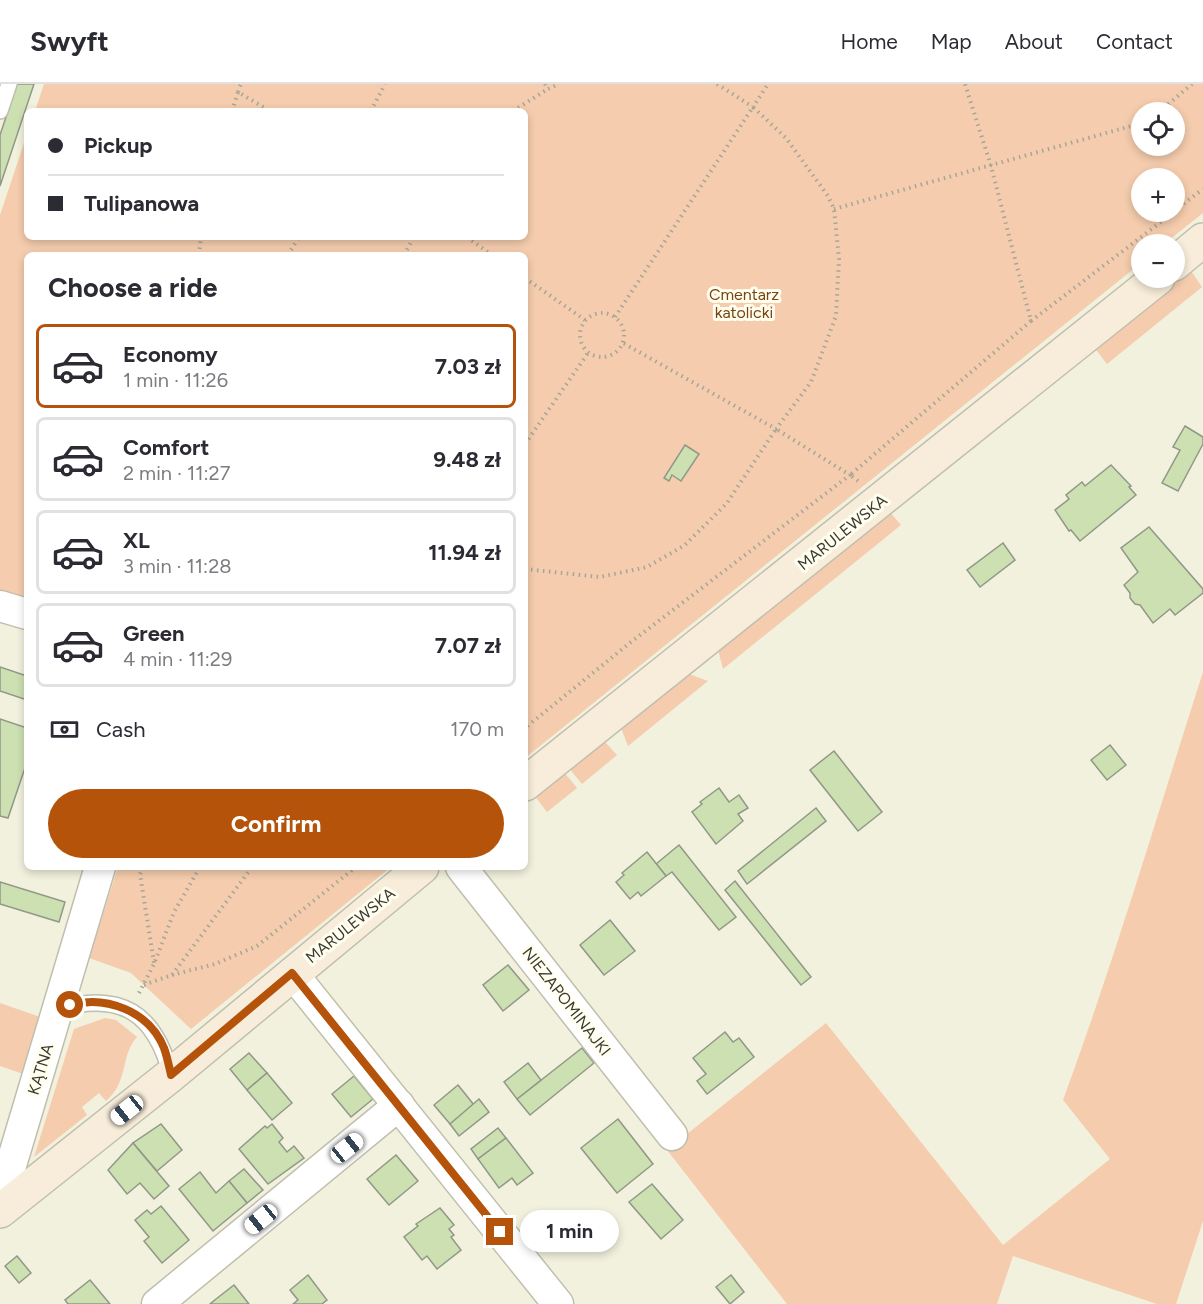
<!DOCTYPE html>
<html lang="en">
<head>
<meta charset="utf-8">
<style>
  :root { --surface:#fff; --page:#f7f7f7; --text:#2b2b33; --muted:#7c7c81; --line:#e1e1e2; --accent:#b45309 }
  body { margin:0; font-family:Figtree,sans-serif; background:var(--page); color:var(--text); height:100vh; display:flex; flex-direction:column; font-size:22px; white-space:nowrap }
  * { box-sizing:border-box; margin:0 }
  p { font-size:20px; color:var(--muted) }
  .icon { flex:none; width:33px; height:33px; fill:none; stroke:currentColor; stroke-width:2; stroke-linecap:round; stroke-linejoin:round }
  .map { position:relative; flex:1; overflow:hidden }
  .drawer { position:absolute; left:24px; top:168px; width:504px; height:618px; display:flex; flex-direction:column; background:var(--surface); border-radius:9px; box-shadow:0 3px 9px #0003 }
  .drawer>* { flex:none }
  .hud { position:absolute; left:24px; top:24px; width:504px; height:132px; border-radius:9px; box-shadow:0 3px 9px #0003; display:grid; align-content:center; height:132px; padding:0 24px; background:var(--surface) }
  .buttons { position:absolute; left:1131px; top:18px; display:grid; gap:12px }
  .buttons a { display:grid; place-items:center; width:54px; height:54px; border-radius:50%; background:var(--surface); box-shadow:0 3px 9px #0003; font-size:30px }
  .end { position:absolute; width:27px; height:27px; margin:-14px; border:8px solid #b45309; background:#fff; box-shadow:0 0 0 3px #fff }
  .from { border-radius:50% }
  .bubble { position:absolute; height:42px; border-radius:21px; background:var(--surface); box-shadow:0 3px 9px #0003; font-size:20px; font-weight:700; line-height:42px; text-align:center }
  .car { position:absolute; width:18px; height:36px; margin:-18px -9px; border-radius:8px; box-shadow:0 0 4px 2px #0007; background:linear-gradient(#fff 24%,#345 0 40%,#fff 0 76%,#345 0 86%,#fff 0) }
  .hud b { display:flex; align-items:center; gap:21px; height:57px; font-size:22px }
  .hud b+b { border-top:2px solid var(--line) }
  .hud i { width:15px; height:15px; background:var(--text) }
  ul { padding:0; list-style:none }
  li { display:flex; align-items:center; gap:18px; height:84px; margin:0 12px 9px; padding:0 12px; border:3px solid var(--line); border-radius:9px }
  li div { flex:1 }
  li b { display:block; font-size:22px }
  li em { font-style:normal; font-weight:700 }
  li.active { border-color:var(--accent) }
  li>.icon { width:54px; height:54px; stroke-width:1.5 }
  h2 { padding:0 24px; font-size:27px; line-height:72px }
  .pay { display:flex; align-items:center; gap:15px; height:66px; padding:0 24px; font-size:22px }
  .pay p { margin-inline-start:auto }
  .action { display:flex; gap:12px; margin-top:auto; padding:12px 24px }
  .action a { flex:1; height:69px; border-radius:36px; background:var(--accent); color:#fff; font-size:24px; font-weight:700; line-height:69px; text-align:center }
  header { display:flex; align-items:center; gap:36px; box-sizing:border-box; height:84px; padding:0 30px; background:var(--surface); border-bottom:2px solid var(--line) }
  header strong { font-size:28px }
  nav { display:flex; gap:33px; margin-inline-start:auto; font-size:21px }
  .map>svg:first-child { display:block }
  .green { fill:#f5ccad; fill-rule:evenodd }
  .building { fill:#cce0b1; stroke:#919888; stroke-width:1.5 }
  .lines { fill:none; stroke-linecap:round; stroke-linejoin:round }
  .lane-casing { stroke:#c0bfad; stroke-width:18 }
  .street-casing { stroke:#c0bfad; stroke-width:33 }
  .secondary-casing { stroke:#c0bfad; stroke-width:36 }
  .path { stroke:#a6a697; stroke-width:4; stroke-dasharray:1.5 4.5; stroke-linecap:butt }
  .lane { stroke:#fff; stroke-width:15 }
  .street { stroke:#fff; stroke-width:30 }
  .secondary { stroke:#f8edda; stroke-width:33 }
  .route { stroke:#b45309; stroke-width:8 }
  .labels { text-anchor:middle; stroke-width:6; stroke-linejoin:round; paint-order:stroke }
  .park-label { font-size:16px; fill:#79440f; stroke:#fffeef }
  .street-label { font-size:16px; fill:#3a3a32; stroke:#fffeef }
</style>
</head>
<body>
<header>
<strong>Swyft</strong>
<nav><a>Home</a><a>Map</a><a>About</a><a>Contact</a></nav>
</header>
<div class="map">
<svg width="1203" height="1220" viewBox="0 0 1203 1220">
  <rect width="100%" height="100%" fill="#f2f1de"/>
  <g class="green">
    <path d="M44 0H1203V129L1164 160H1142L1141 179 525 674V171H27V514L0 506V131L27 50V153H525V27H35ZM1142 28H1174V62H1142ZM1142 94H1174V128H1142Z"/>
    <polygon points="1189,184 1202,203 1107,280 1093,262"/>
    <polygon points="889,427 901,441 723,585 717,562"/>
    <path d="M1203 588V1137L1176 1220H1157L1013 1172 997 1220H787L667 1066 826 939 1003 1161 1110 1075 1063 1016C1115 875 1157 731 1203 588Z"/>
    <polygon points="689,590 708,597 628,662 621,644"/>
    <polygon points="606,659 617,671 582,700 568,683 596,660"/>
    <polygon points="563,687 577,704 547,728 534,711"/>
    <polygon points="118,783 391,783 191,945 131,889 89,874"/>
    <polygon points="0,919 43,934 26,991 0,982"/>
    <path d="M105 934 116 936 137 953C120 971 129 998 106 1017L99 1009 82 1023 87 1031 34 1073 74 945Z"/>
  </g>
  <g class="building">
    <polygon points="17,0 34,0 0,102 0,51"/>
    <polygon points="1185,342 1203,353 1203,360 1178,407 1162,399 1180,366 1173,363"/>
    <polygon points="685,361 699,370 681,397 672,391 669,397 664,394"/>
    <polygon points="1111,381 1131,402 1129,403 1136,411 1080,457 1071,446 1069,447 1055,426 1069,415 1066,411 1082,398 1085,402"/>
    <polygon points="1149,443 1203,505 1203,509 1175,531 1170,525 1153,539 1140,521 1135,520 1130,514 1130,509 1124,501 1138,488 1121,464"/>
    <polygon points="1003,459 1015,476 980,503 967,486"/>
    <polygon points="0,583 27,592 27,616 0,607"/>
    <polygon points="0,635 27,644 27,678 8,734 0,732"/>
    <polygon points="1110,661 1126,681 1107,696 1091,676"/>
    <polygon points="834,667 882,728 858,747 810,686"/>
    <polygon points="719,704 729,718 739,711 748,724 738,730 743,737 716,760 692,728 702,720 700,718"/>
    <polygon points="816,724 826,737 747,800 738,787"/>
    <polygon points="679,761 736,833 719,846 672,788 666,792 656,780"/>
    <polygon points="647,768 666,792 641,812 638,808 630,815 616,798 624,791 622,789"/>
    <polygon points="735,797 811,893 801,901 725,806"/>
    <polygon points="0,798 65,818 59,838 0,820"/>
    <polygon points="610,836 635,867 604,891 580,861"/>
    <polygon points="508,881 529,906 503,927 483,901"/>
    <polygon points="725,948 733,958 739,954 754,973 707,1010 697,997 706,990 693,974"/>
    <polygon points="582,964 594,979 530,1031 517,1015"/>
    <polygon points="249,969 267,989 247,1006 230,985"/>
    <polygon points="528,979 541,996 517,1015 504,998"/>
    <polygon points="267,989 292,1019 272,1036 247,1006"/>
    <polygon points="354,992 373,1015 351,1033 332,1010"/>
    <polygon points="458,1001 474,1021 450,1040 434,1021"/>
    <polygon points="479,1015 489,1028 459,1052 450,1040"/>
    <polygon points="618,1035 653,1080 617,1109 581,1064"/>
    <polygon points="161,1040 182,1066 157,1087 133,1059"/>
    <polygon points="272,1040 283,1054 279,1058 287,1068 294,1062 304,1074 268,1100 239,1065 265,1042 267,1044"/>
    <polygon points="498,1044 506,1054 478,1075 471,1065"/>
    <polygon points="506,1054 533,1089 517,1101 512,1094 499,1104 478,1075"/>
    <polygon points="133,1059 169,1102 154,1115 140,1099 127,1110 108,1086"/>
    <polygon points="396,1071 418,1097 389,1121 367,1095"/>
    <polygon points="244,1085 263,1106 247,1119 229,1097"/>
    <polygon points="200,1088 216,1109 229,1097 247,1119 213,1147 179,1105"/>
    <polygon points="652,1100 683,1136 661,1155 629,1118"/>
    <polygon points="161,1122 189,1156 162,1179 144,1157 149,1153 135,1136 147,1126 151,1130"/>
    <polygon points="440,1124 454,1141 449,1145 454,1151 451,1153 461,1166 437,1185 427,1172 422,1176 404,1153 418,1142 416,1140"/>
    <polygon points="17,1172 31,1189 19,1199 5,1182"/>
    <polygon points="308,1191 327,1216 322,1220 293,1220 298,1216 290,1206"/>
    <polygon points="731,1191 744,1208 730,1220 716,1203"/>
    <polygon points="90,1196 110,1220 68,1220 65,1216"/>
    <polygon points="234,1201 249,1220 210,1220 216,1215"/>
  </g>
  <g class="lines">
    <defs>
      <g id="lane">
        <polyline points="0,27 9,0"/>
        <path d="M58 925C121 907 155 929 171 991"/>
      </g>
      <g id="street">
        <polyline points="0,522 27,530"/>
        <polyline points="461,783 672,1051"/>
        <polyline points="292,889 558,1220"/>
        <polyline points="0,1118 100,783"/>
        <polyline points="157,1220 399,1021"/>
      </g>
      <g id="secondary">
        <polyline points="1174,180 1203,156"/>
        <polyline points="525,700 1158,194"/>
        <polyline points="0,1127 171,991 422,783"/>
      </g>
    </defs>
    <use href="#lane" class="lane-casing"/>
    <use href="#street" class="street-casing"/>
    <use href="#secondary" class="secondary-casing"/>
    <g class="path">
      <polyline points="545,0 548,5 559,0"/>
      <polyline points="717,0 753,23 768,0"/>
      <polyline points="238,8 241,0"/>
      <polyline points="232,27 238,8 270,27"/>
      <polyline points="371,27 385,0"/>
      <polyline points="513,27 548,5"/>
      <polyline points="1159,28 1192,0"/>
      <polyline points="834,125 1142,39"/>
      <polyline points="1174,127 1203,105"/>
      <polyline points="467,153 492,171"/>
      <polyline points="199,171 201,153"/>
      <polyline points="288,171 299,153"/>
      <polyline points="404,171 414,153"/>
      <polyline points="525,194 585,236"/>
      <circle cx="602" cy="251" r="22"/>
      <polyline points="615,233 753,23 786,54 828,112 834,125 839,175 836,232 811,298 776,345 623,259"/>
      <polyline points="1031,237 1174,128"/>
      <polyline points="525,360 588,269"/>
      <polyline points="858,397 850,391 1031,237 991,82 965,0"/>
      <polyline points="525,485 600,493 647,483 685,461 727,419 776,345 850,391 631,558 525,644"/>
      <polyline points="143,783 140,790 154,879"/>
      <polyline points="172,891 215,880 257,862 356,783"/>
      <polyline points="144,901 172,891 252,783"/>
      <polyline points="139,909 154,880 174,828 200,783"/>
    </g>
    <use href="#lane" class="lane"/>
    <use href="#street" class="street"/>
    <use href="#secondary" class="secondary"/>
  </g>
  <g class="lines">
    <path class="route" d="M70 921C106 911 149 927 164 964 167 972 169 982 171 991L292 889 500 1148"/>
  </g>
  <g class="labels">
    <g class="park-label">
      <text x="744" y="216">Cmentarz<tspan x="744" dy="18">katolicki</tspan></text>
    </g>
    <g class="street-label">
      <text transform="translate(842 448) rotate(-39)" y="6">MARULEWSKA</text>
      <text transform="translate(350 841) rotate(-39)" y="6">MARULEWSKA</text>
      <text transform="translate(567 917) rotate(52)" y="6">NIEZAPOMINAJKI</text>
      <text transform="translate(40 985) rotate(-73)" y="6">KĄTNA</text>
    </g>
  </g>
</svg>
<div class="buttons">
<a><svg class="icon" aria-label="locate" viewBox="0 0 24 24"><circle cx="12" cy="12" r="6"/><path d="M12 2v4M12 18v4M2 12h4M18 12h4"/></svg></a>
<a>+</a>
<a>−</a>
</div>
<i class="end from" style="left:70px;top:921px"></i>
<i class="end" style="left:500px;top:1148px"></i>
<div class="bubble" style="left:520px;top:1126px;width:99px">1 min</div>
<i class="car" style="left:127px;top:1026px;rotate:231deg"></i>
<i class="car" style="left:347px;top:1064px;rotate:51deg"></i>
<i class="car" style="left:261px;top:1135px;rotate:231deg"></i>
<div class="hud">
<b><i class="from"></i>Pickup</b>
<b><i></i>Tulipanowa</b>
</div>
<section class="drawer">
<h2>Choose a ride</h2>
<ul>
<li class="active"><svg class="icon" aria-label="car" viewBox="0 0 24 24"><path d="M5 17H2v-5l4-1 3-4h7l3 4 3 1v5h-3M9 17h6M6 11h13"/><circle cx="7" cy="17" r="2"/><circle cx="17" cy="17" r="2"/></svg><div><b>Economy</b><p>1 min · 11:26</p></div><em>7.03 zł</em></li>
<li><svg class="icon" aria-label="car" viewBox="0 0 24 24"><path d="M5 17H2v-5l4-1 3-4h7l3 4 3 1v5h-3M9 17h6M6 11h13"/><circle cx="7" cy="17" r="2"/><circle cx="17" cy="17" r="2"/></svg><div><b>Comfort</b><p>2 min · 11:27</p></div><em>9.48 zł</em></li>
<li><svg class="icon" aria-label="car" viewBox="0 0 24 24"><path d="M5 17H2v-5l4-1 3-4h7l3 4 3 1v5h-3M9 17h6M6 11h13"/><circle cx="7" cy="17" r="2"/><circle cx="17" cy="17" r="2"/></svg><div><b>XL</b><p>3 min · 11:28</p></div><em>11.94 zł</em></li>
<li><svg class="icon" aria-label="car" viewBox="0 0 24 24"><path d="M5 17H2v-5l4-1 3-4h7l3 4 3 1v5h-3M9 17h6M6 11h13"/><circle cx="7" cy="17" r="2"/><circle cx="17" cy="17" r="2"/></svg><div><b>Green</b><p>4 min · 11:29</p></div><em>7.07 zł</em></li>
</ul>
<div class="pay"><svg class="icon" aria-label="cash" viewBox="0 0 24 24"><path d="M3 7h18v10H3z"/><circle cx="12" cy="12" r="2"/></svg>Cash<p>170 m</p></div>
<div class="action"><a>Confirm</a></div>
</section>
</div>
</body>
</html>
